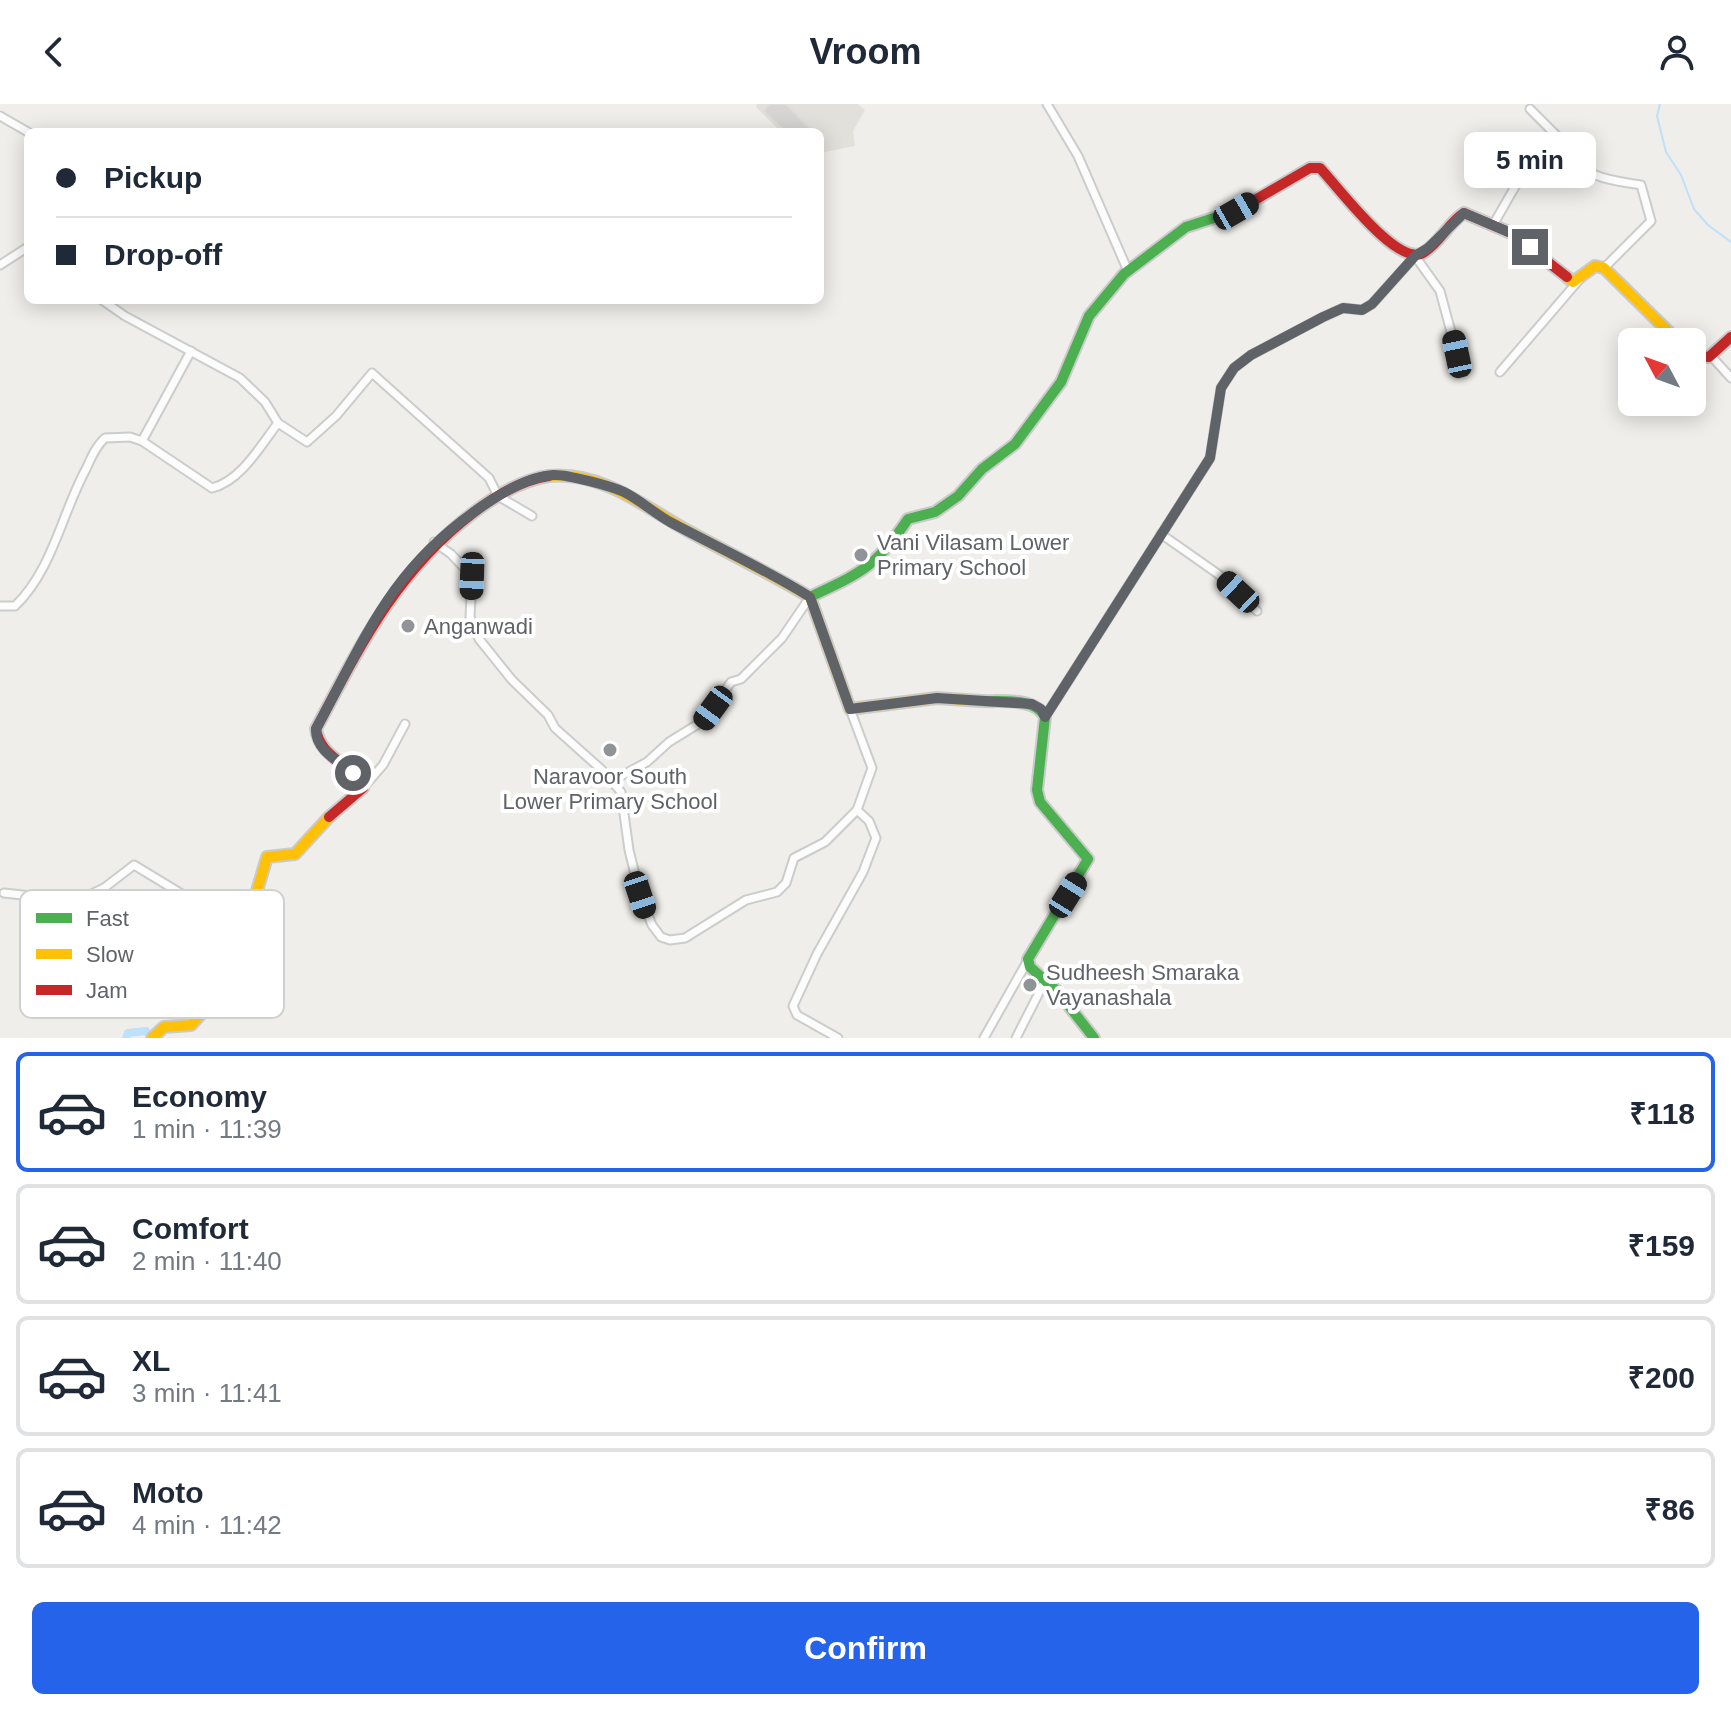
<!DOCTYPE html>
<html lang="en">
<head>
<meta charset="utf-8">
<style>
  :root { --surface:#fff; --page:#f6f6f7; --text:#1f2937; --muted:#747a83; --line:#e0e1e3; --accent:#2563eb }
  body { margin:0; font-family:Helvetica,sans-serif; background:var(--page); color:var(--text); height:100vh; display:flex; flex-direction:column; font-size:30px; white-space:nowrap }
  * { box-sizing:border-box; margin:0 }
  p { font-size:26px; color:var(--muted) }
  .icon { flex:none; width:44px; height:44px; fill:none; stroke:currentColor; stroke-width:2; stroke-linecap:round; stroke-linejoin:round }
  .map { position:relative; height:934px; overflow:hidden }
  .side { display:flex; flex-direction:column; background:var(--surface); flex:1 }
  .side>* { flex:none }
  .top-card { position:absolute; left:24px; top:24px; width:800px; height:176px; border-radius:12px; box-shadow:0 4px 20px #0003; display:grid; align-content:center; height:176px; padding:0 32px; background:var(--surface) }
  .needle { width:52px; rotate:311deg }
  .buttons { position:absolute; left:1618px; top:224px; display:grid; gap:16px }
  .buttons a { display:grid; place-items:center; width:88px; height:88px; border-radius:12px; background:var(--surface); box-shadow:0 4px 20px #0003; font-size:40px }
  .end { position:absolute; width:36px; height:36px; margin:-18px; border:10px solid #5f6368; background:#fff; box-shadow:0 0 0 4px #fff }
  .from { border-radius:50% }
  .bubble { position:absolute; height:56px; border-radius:12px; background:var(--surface); box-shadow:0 4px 20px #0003; font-size:26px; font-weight:700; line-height:56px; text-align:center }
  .car { position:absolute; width:24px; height:48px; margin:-24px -12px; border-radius:10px; box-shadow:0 0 6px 2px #0007; background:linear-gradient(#222 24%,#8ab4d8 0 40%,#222 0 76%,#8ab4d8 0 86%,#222 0) }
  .top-card b { display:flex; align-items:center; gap:28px; height:76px; font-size:30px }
  .top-card b+b { border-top:2px solid var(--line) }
  .top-card i { width:20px; height:20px; background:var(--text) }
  ul { padding:14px 0 0; list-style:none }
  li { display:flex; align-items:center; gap:24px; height:120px; margin:0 16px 12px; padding:0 16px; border:4px solid var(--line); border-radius:12px }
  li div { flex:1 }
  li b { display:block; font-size:30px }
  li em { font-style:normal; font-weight:700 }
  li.current { border-color:var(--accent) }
  li>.icon { width:72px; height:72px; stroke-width:1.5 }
  .cta { display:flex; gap:16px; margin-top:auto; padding:16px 32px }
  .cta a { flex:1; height:92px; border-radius:12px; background:var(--accent); color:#fff; font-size:32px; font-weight:700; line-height:92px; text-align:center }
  header { display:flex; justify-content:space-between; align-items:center; height:104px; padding:0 32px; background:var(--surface); font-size:36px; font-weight:700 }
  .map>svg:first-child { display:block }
  .education { fill:#e2e0da }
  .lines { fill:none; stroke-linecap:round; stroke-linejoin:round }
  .stream { stroke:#bfe0f9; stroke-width:2 }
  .canal { stroke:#bfe0f9; stroke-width:8 }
  .building { fill:#d6d5d3; stroke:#deddd9; stroke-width:2 }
  .street-casing { stroke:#cbcccc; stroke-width:11 }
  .fast-casing { stroke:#cacacb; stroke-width:14 }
  .slow-casing { stroke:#cacacb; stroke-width:14 }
  .jam-casing { stroke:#cacacb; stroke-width:14 }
  .street { stroke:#fdfcfc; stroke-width:7 }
  .fast { stroke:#4caf50; stroke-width:10 }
  .slow { stroke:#ffc107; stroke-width:10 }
  .jam { stroke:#c62828; stroke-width:10 }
  .route { stroke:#5f6368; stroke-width:10 }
  .poi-dot { fill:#919496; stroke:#fff; stroke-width:3 }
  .labels { text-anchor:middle; stroke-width:8; stroke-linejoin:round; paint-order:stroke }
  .poi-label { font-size:22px; fill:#5f6368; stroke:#fff; text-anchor:start }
  .key { fill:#fff; stroke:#cfd0d2; stroke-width:2 }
  .key-label { font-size:22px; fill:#5f6368 }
</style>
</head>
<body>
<header><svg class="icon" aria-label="back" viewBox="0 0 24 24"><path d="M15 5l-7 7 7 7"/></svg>Vroom<svg class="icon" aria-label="person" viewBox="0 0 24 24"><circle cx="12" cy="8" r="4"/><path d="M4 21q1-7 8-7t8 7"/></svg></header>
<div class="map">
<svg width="1731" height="934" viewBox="0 0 1731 934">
  <rect width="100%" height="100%" fill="#efeeea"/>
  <polygon class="education" points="757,0 858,0 865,6 853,27 855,42 820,49 820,28 781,28 756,3"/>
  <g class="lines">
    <polyline class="stream" points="1660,0 1657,12 1666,48 1681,71 1694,105 1708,121 1731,138"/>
    <polyline class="canal" points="126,934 128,929 146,927"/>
  </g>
  <polygon class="building" points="770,0 786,0 813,28 786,28 763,7"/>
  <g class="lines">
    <defs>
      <g id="street">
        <polyline points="1047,0 1078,52 1128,167"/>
        <polyline points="0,12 28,28"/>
        <path d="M1559 40 1575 47C1579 75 1617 77 1641 81L1651 117 1604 164"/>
        <polyline points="1493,121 1516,81 1561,36 1530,5"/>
        <polyline points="0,161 28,143"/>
        <polyline points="102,196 125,212 240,274 265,298 278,319 307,338 336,312 372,269 489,374 498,392 532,412"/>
        <polyline points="1712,253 1731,274"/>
        <polyline points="1500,268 1579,176"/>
        <polyline points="142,337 191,247"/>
        <polyline points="1161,430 1218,470 1257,507"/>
        <polyline points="434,438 451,450 472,472 470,513 479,535 512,576 548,611 555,624 602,666 621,688 629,746 640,791 652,821 661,833 670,836 685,834 746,796 777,788 786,779 794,754 825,738 857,706 869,717 876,734 863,768 817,850 793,902 797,911 838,934"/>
        <path d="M0 502H15C52 467 62 409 86 365 91 354 96 342 105 334L130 333 142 337 212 384C241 377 261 341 278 319"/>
        <polyline points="850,605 872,664 857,706"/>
        <polyline points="1045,613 1210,354 1221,284 1234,264 1251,251 1323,213 1343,204 1362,206 1372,200 1415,152 1440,187 1457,250"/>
        <polyline points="612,677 647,658 669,638 703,617 731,578 741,575 782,534 810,493"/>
        <polyline points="363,684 383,661 405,620"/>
        <polyline points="4,789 77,797 104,784 134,761 205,804 241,820"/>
        <polyline points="984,934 1028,856"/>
        <polyline points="1016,934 1045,877"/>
      </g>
      <g id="fast">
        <path d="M810 493C862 468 875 464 908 415L935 408 958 392 982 365 1015 340 1061 278 1089 212 1124 170 1186 123 1223 111"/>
        <path d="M981 597C1001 598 1035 593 1045 613L1037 686 1040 698 1088 755 1028 855 1030 863 1058 888 1094 934"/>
      </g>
      <g id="slow">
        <polyline points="1567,173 1573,178 1595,162 1604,164 1679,238"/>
        <path d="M549 372C603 367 646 404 690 428 730 450 771 470 810 493L850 605 937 594 981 597"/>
        <polyline points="152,934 164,923 191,921 213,897 241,820 254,797 267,753 295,750 329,713"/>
      </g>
      <g id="jam">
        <path d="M1223 111 1236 107 1310 64H1320C1338 83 1397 163 1423 149 1440 139 1448 119 1464 109L1511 129 1567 173"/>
        <polyline points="1692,251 1709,253 1731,233"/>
        <path d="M329 713 363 684C352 659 320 654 316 625 360 542 396 468 473 409 495 392 521 376 549 372"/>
      </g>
    </defs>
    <use href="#street" class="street-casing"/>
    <use href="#fast" class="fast-casing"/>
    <use href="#slow" class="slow-casing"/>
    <use href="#jam" class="jam-casing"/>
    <use href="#street" class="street"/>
    <use href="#fast" class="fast"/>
    <use href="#slow" class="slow"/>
    <use href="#jam" class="jam"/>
  </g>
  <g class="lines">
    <path class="route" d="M353 669C338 657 315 646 316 625 366 533 390 465 481 403 502 389 527 373 553 371 566 370 611 382 624 388 640 396 654 409 670 418 717 443 765 465 810 493L850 605 937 594 1032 600 1041 605 1045 613 1210 354 1221 284 1234 264 1251 251 1323 213 1343 204 1362 206 1372 200 1415 152 1428 144 1464 109 1511 129 1530 143"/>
  </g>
  <g class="poi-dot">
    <circle cx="861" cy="451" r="8"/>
    <circle cx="408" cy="522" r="8"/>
    <circle cx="610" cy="646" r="8"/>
    <circle cx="1030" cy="881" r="8"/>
  </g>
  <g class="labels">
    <g class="poi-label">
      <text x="877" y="446">Vani Vilasam Lower<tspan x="877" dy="25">Primary School</tspan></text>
      <text x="424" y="530">Anganwadi</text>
      <text x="610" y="680" text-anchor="middle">Naravoor South<tspan x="610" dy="25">Lower Primary School</tspan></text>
      <text x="1046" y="876">Sudheesh Smaraka<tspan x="1046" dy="25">Vayanashala</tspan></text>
    </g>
  </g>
  <rect x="20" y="786" width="264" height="128" rx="12" class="key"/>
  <rect x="36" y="809" width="36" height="10" fill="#4caf50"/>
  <rect x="36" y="845" width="36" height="10" fill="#ffc107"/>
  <rect x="36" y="881" width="36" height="10" fill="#c62828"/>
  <g class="key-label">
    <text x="86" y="822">Fast</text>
    <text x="86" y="858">Slow</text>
    <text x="86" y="894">Jam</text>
  </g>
</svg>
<div class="buttons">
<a><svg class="needle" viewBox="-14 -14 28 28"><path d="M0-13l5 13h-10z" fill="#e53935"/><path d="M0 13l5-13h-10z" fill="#747a83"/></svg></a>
</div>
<i class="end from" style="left:353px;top:669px"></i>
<i class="end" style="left:1530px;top:143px"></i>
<div class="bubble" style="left:1464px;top:28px;width:132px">5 min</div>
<i class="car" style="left:1236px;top:107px;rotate:60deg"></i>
<i class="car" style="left:1457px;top:250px;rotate:348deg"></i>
<i class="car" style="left:472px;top:472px;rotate:182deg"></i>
<i class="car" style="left:1238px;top:488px;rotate:313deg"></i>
<i class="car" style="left:713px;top:604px;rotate:216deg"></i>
<i class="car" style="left:640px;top:791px;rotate:162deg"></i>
<i class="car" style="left:1068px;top:791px;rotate:32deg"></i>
<div class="top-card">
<b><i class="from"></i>Pickup</b>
<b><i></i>Drop-off</b>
</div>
</div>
<section class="side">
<ul>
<li class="current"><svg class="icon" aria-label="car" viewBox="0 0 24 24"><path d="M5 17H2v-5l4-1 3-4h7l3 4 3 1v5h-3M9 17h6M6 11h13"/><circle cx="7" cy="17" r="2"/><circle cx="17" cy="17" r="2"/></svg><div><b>Economy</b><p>1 min · 11:39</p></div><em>₹118</em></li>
<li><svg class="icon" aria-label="car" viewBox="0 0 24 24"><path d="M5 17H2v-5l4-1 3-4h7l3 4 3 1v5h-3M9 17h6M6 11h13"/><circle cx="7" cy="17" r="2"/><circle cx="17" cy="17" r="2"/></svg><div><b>Comfort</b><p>2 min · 11:40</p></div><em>₹159</em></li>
<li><svg class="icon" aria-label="car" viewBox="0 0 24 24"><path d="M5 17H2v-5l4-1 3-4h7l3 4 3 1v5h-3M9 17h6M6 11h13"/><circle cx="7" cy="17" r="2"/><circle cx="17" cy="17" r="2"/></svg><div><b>XL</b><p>3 min · 11:41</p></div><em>₹200</em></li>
<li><svg class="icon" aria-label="car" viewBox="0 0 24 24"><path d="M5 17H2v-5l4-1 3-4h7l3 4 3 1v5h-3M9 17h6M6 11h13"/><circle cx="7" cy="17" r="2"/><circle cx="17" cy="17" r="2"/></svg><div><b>Moto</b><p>4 min · 11:42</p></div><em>₹86</em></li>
</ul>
<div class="cta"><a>Confirm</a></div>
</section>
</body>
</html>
